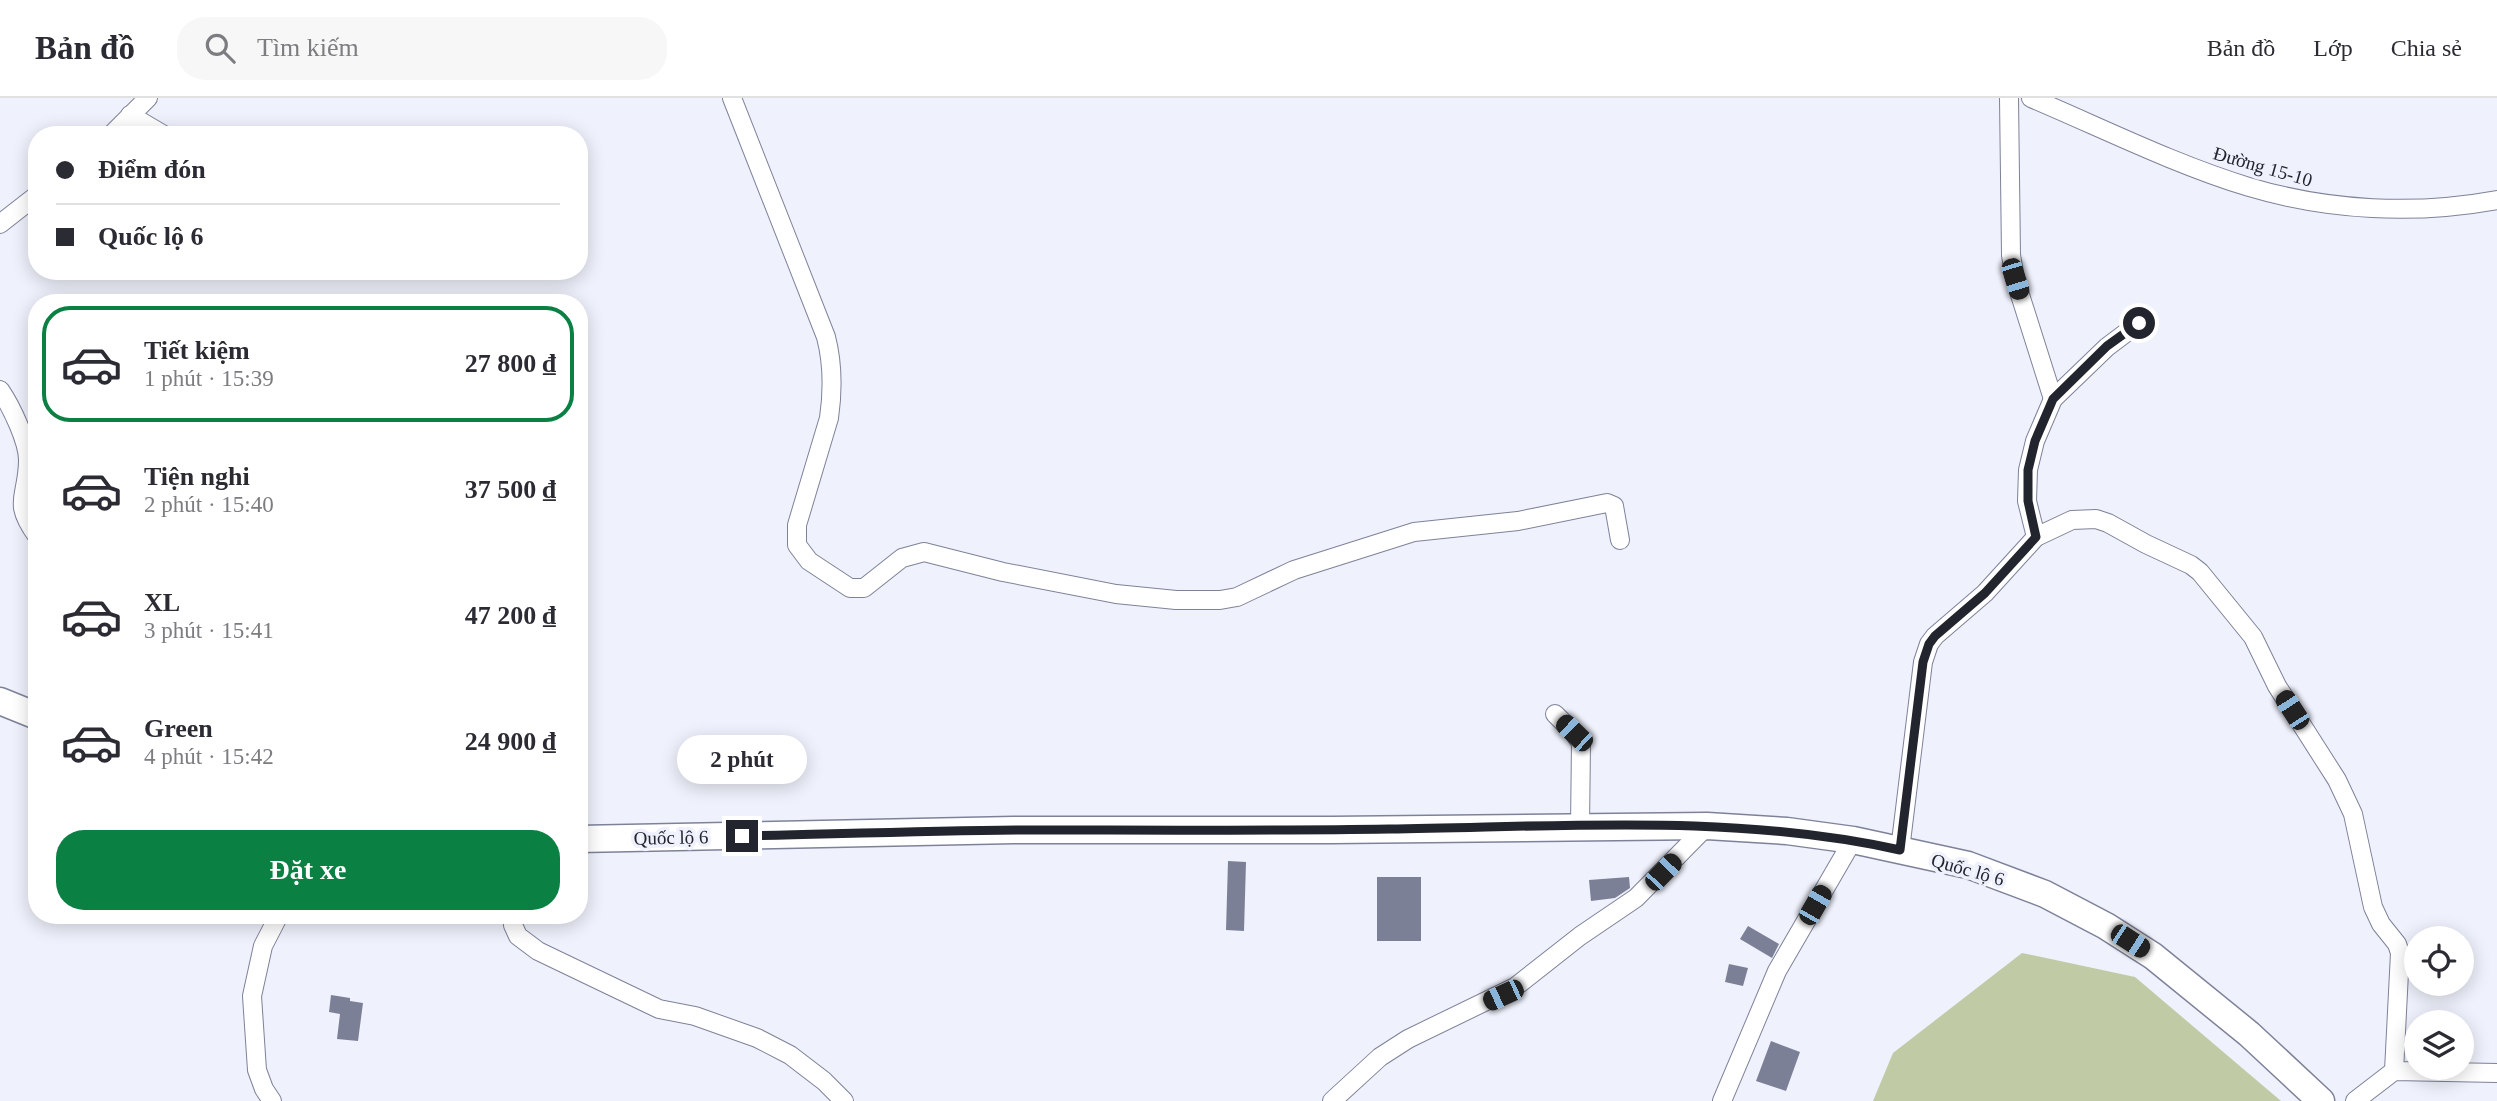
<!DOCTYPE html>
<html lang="vi">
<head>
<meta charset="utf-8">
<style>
  :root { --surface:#fff; --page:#f7f7f7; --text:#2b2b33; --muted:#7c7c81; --line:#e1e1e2; --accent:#0b8043 }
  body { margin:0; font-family:Georgia,serif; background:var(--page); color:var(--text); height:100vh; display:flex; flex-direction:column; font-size:26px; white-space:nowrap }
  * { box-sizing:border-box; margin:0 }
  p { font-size:23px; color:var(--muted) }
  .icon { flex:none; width:38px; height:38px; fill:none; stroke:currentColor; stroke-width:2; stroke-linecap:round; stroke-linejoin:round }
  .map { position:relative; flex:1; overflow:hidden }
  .side { position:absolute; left:28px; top:196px; width:560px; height:630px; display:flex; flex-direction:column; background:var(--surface); border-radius:28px; box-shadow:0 4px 18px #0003 }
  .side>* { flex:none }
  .top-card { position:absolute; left:28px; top:28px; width:560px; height:154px; border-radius:28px; box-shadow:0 4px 18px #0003; display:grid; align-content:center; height:154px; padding:0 28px; background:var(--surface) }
  .tools { position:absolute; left:2404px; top:828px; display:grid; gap:14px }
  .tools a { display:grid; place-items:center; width:70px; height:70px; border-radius:50%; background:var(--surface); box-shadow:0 4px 18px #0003; font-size:35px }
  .end { position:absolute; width:32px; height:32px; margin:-16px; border:9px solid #23252e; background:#fff; box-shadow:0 0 0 4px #fff }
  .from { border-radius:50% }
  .bubble { position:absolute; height:49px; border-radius:24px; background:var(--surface); box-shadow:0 4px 18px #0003; font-size:23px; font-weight:800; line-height:49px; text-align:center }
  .car { position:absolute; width:21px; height:42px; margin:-21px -10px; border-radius:9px; box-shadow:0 0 5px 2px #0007; background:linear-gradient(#222 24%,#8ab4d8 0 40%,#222 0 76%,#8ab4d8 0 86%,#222 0) }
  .top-card b { display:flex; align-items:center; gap:24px; height:66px; font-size:26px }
  .top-card b+b { border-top:2px solid var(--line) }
  .top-card i { width:18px; height:18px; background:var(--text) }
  ul { padding:12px 0 0; list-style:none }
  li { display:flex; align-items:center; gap:21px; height:116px; margin:0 14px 10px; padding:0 14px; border:4px solid transparent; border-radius:28px }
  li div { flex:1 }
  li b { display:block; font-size:26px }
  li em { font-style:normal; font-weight:800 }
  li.current { border-color:var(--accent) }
  li>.icon { width:63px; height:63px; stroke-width:1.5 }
  .primary-button { display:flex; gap:14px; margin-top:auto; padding:14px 28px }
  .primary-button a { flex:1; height:80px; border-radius:28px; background:var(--accent); color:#fff; font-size:28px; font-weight:800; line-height:80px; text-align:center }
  header { display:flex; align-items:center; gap:42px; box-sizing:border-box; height:98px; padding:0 35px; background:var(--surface); border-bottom:2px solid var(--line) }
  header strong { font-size:33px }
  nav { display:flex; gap:38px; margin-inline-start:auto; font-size:24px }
  .search { width:490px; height:63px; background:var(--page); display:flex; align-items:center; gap:18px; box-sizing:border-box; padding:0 24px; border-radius:28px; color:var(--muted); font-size:26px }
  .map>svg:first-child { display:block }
  .green { fill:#c0caa5 }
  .building { fill:#7c8097 }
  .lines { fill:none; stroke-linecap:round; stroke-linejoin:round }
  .minor-casing { stroke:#7e8299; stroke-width:20 }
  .highway-casing { stroke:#7e8299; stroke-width:29 }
  .minor { stroke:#fff; stroke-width:18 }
  .highway { stroke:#fff; stroke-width:26 }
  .route { stroke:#23252e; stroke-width:9 }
  .labels { text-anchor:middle; stroke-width:7; stroke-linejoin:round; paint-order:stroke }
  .street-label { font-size:19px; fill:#23252e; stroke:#eff1fc }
</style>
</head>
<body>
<header>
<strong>Bản đồ</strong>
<div class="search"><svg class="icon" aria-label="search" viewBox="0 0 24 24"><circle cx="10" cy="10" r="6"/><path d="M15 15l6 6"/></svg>Tìm kiếm</div>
<nav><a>Bản đồ</a><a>Lớp</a><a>Chia sẻ</a></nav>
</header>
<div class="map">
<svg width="2497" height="1003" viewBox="0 0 2497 1003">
  <rect width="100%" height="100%" fill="#eff1fc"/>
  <polygon class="green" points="2022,855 2135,879 2281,1003 1873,1003 1893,955"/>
  <g class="building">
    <polygon points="1228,763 1246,764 1244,833 1226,832"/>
    <rect x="1377" y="779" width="44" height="64"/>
    <polygon points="1629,779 1630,790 1615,800 1591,803 1589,782"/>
    <polygon points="1748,828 1779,846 1772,860 1740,841"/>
    <polygon points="1729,866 1748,870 1743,888 1725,884"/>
    <polygon points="331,897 350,900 350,903 363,905 358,943 337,941 340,916 329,914"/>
    <polygon points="1771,943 1800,954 1786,993 1756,983"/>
  </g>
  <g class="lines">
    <defs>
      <g id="minor">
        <path d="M732 0 826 239C833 266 833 292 829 320L797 427V447L809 463 850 490H864L902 460 924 454 1003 474 1116 496 1176 502H1220L1237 499 1294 472 1414 434 1518 423 1607 405 1614 408 1620 442"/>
        <polyline points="2009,0 2011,157 2015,181 2053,301"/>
        <path d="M2031 0C2102 30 2176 67 2249 89 2329 113 2415 117 2497 102"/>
        <polyline points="130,17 164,37"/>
        <polyline points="111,37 148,0"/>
        <polyline points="0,126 37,97"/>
        <path d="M0 292C11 308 29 345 28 364 27 401 12 403 37 438"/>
        <polyline points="2036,439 2027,403 2028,372 2035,343 2053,301 2107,249 2139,225"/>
        <polyline points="1555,616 1574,635 1581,645 1580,729"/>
        <polyline points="1900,752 1923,564 1929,546 1935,538 1985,495 2036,439 2072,422 2096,421 2108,425 2146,446 2191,467 2200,474 2253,539 2277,588 2337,682 2353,716 2373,809 2381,826 2397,846 2400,855 2394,973"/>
        <polyline points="512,817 513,827 518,838 538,853 659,911 695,918 757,940 790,957 824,983 844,1003"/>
        <polyline points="272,1003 264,991 257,972 252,898 263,848 279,817"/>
        <polyline points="1332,1003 1380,959 1408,941 1515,889 1580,838 1636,800 1707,728"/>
        <polyline points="1722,1003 1777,873 1853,742"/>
        <polyline points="2355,1003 2394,973 2497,975"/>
      </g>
      <g id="highway">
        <polyline points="0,603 37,618"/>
        <polyline points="579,741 1014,732 1332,732 1707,728 1787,733 1853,742 1968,767 2045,796 2106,828 2153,858 2249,936 2321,1003"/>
      </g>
    </defs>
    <use href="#minor" class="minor-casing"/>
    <use href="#highway" class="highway-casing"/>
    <use href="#minor" class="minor"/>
    <use href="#highway" class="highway"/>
  </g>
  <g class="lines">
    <path class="route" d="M742 738C833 736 925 733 1016 732 1140 732 1265 733 1389 731 1558 729 1734 715 1900 752L1923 564 1929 546 1935 538 1985 495 2036 439 2028 403V372L2035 343 2053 301 2107 248 2139 225"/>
  </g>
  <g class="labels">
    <g class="street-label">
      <text transform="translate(2263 68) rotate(16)" y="7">Đường 15-10</text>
      <text transform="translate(671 739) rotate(-1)" y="7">Quốc lộ 6</text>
      <text transform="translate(1968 771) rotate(16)" y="7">Quốc lộ 6</text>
    </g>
  </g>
</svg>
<div class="tools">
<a><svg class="icon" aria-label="locate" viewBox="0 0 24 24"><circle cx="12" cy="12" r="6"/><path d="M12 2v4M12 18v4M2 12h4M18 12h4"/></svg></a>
<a><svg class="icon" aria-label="layers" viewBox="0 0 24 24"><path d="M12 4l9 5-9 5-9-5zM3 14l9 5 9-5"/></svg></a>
</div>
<i class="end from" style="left:2139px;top:225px"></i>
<i class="end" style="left:742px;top:738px"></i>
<div class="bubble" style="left:677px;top:637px;width:130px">2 phút</div>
<i class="car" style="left:2015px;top:181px;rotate:163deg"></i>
<i class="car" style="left:2292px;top:612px;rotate:327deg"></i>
<i class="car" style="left:1574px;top:635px;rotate:314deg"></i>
<i class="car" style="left:1663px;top:774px;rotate:44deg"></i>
<i class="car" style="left:1815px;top:807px;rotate:30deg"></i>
<i class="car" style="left:2130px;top:843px;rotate:123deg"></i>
<i class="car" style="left:1503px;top:897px;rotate:245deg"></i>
<div class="top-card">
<b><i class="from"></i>Điểm đón</b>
<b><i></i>Quốc lộ 6</b>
</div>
<section class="side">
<ul>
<li class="current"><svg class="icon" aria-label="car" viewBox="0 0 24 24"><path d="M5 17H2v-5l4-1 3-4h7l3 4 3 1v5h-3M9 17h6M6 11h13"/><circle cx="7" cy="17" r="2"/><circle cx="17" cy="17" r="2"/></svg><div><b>Tiết kiệm</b><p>1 phút · 15:39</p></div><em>27 800 ₫</em></li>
<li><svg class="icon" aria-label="car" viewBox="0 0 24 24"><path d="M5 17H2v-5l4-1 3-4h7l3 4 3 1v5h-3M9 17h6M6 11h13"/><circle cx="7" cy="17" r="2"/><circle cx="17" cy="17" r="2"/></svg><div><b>Tiện nghi</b><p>2 phút · 15:40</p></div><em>37 500 ₫</em></li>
<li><svg class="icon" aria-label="car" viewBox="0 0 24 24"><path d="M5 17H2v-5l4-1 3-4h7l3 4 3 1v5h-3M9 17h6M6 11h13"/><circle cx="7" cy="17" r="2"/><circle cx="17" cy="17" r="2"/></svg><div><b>XL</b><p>3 phút · 15:41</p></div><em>47 200 ₫</em></li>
<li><svg class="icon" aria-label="car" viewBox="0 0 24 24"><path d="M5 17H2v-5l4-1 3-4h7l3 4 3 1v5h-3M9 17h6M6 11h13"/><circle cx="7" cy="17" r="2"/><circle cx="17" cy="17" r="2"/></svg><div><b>Green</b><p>4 phút · 15:42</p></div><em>24 900 ₫</em></li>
</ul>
<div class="primary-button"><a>Đặt xe</a></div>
</section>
</div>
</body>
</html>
